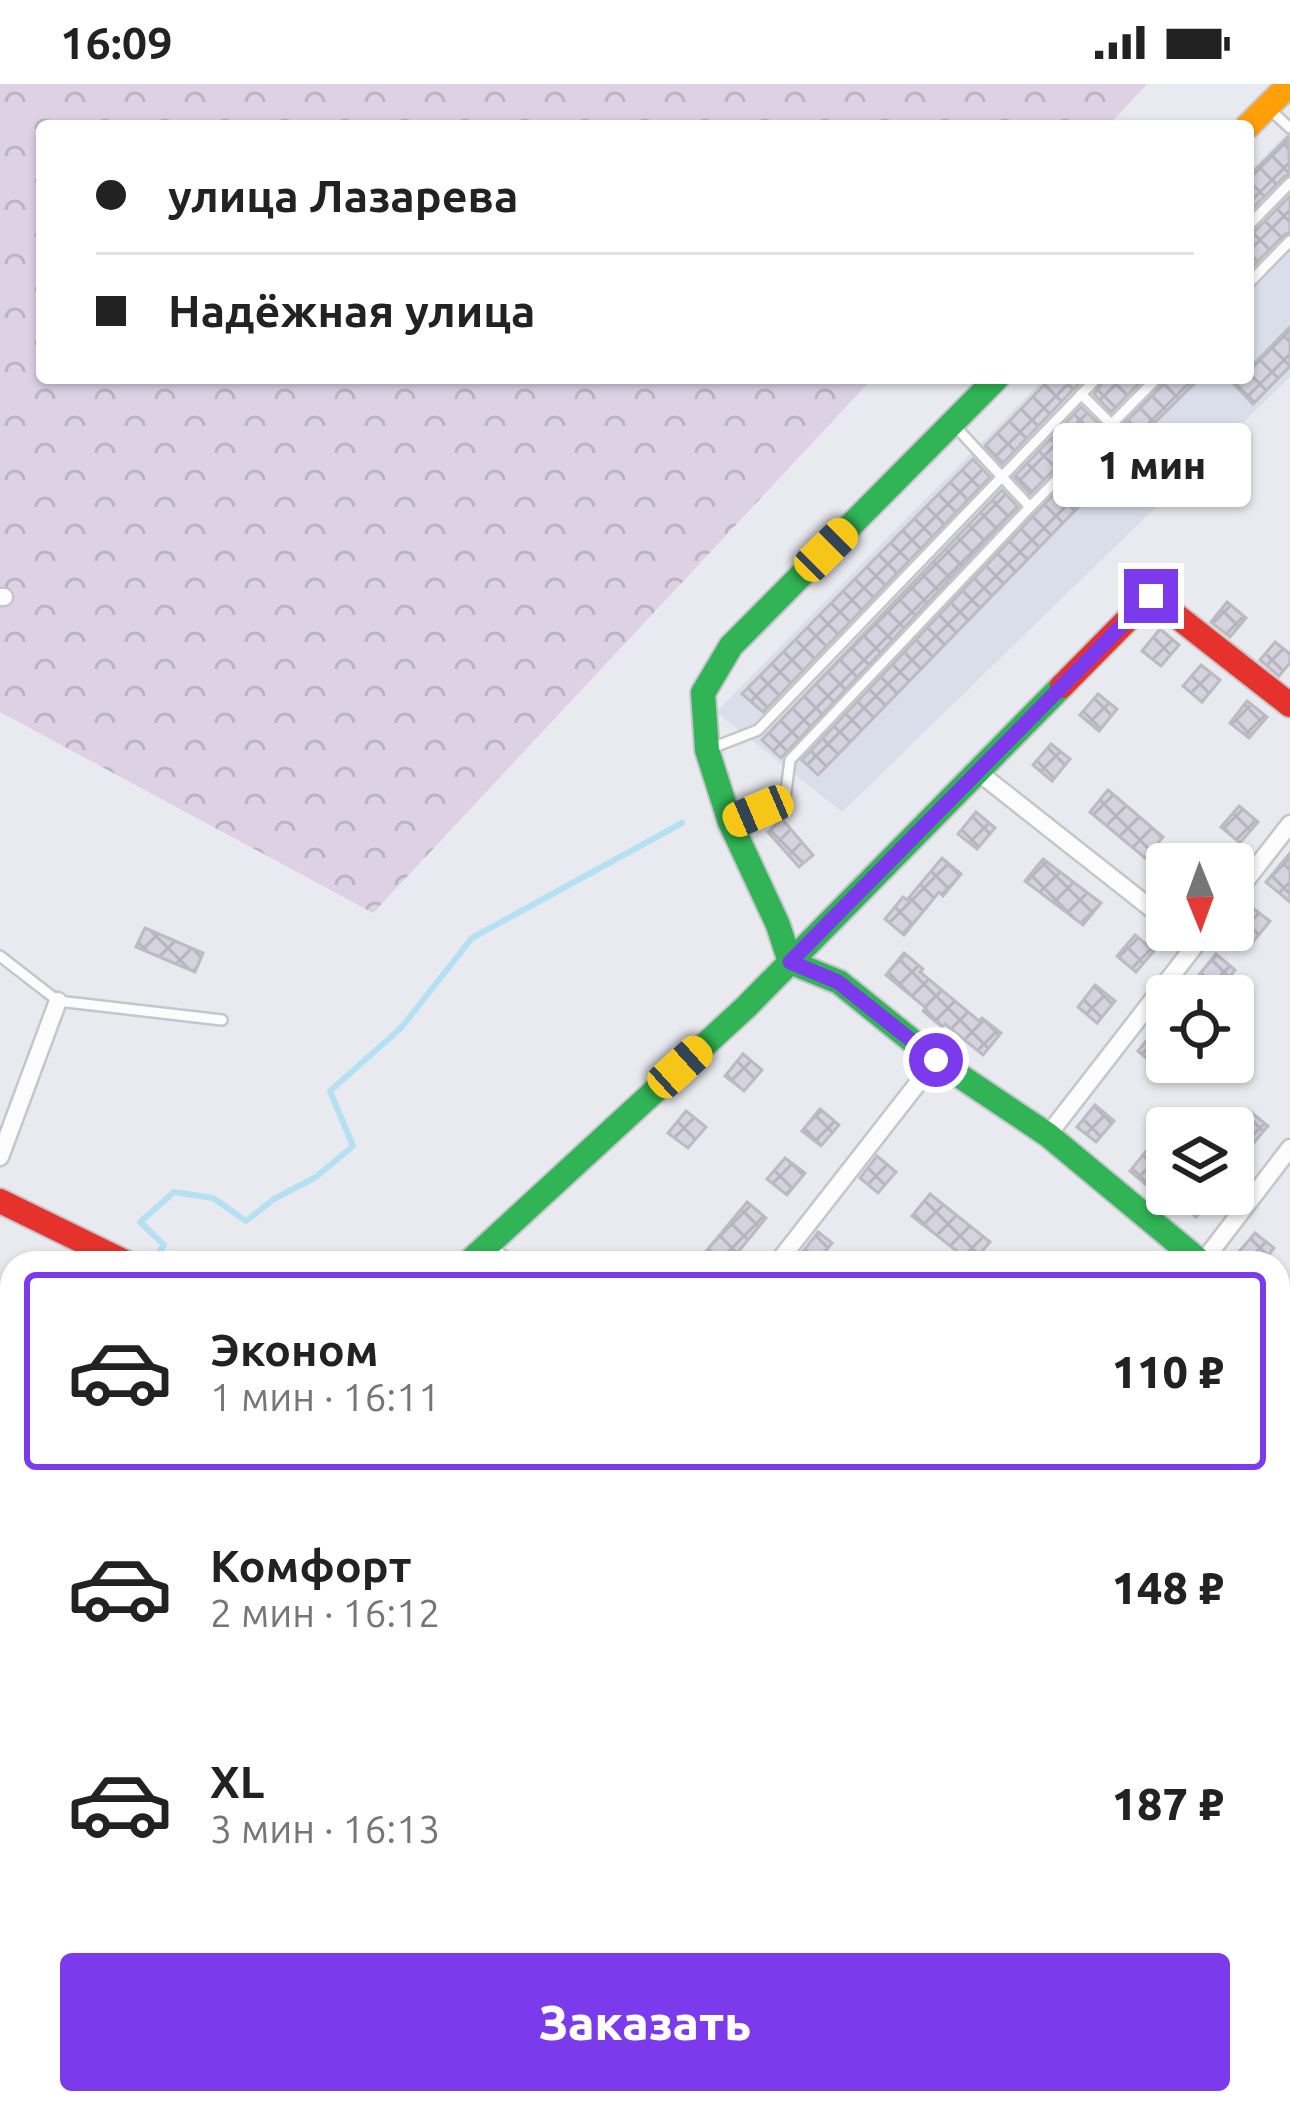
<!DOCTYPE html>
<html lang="ru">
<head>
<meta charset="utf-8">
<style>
  :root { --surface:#fff; --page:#f2f2f2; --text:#222; --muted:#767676; --line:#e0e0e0; --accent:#7c3aed }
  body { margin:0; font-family:Ubuntu,sans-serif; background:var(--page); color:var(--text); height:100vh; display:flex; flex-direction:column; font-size:45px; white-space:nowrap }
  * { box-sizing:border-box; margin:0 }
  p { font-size:39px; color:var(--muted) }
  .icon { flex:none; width:66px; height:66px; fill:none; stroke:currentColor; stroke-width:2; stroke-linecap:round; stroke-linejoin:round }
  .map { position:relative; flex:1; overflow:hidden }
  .details { position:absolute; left:0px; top:1167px; width:1290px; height:864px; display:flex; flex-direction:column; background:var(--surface); border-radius:36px 36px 0 0; box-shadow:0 3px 9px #0004 }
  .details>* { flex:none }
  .top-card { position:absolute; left:36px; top:36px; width:1218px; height:264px; border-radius:12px; box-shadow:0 3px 9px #0004; display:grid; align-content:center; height:264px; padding:0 60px; background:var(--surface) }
  .needle { width:78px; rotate:179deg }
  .controls { position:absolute; left:1146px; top:759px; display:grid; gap:24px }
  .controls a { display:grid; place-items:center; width:108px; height:108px; border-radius:12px; background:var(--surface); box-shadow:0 3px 9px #0004; font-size:60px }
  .end { position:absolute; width:54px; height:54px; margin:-27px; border:15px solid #7c3aed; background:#fff; box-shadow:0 0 0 6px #fff }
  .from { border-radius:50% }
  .bubble { position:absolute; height:84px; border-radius:12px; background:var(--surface); box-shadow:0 3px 9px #0004; font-size:39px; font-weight:800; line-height:84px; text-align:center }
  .car { position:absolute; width:36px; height:72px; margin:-36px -18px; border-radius:15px; box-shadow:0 0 9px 3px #0007; background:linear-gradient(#f5c518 24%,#345 0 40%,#f5c518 0 76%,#345 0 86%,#f5c518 0) }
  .top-card b { display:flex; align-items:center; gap:42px; height:114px; font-size:45px }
  .top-card b+b { border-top:3px solid var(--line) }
  .top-card i { width:30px; height:30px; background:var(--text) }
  ul { padding:21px 0 0; list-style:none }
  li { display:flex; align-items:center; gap:36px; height:198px; margin:0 24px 18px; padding:0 36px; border:6px solid transparent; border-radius:12px }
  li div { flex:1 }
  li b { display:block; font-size:45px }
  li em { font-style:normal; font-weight:800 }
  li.current { border-color:var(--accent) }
  li>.icon { width:108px; height:108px; stroke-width:1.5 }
  .action { display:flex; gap:24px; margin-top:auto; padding:24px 60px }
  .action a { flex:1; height:138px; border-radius:12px; background:var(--accent); color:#fff; font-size:48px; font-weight:800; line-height:138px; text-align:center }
  .status { display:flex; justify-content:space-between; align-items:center; height:84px; padding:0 60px; background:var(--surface); direction:ltr }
  .status svg { height:33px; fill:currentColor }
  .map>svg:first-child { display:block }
  .built { fill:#dadeeb }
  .forest { fill:url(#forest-crowns) }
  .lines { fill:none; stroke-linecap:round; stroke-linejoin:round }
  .stream { stroke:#b5e0f2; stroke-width:6 }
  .building { fill:url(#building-cross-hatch); stroke:#bbbbc0; stroke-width:3 }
  .lane-casing { stroke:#c5c6cb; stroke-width:14 }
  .street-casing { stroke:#c5c6cb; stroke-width:21 }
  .fast-casing { stroke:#c5c6cb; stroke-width:28 }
  .slow-casing { stroke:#c5c6cb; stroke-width:28 }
  .jam-casing { stroke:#c5c6cb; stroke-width:28 }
  .lane { stroke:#fcfcfd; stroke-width:9 }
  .street { stroke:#fcfcfd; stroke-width:16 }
  .fast { stroke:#30b455; stroke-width:24 }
  .slow { stroke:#ff9f0a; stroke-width:24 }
  .jam { stroke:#e5322d; stroke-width:24 }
  .route { stroke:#7c3aed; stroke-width:15 }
</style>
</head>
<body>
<div class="status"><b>16:09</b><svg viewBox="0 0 49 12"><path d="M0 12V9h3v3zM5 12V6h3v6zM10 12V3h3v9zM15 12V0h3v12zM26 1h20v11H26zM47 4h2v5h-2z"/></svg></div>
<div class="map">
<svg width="1290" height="2031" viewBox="0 0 1290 2031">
  <defs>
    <pattern id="forest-crowns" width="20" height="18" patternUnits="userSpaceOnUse" patternTransform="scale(3)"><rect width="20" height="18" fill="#ded1e5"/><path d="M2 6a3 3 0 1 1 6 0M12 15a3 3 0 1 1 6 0" fill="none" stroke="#beb3c4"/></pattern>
    <pattern id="building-cross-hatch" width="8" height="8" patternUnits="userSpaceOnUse" patternTransform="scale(3)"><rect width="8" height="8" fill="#d4d3df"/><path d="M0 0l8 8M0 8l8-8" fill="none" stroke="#b6b5bf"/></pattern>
  </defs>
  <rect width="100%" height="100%" fill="#e8eaf0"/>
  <polygon class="built" points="1290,46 1290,293 842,728 716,628 1045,294 1248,294 1248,89"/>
  <polygon class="forest" points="0,0 1147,0 1108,42 42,42 42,294 873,294 373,829 0,628"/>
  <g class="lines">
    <g class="stream">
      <polyline points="152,1179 164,1161 140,1138 174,1108 213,1114 246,1137 274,1115 316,1093 353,1062 330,1007 401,944 472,854 682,739"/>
      <polyline points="0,1286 12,1281"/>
    </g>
  </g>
  <g class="building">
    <polygon points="1288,53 1290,90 1284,93 1248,129 1248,93"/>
    <polygon points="1290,112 1290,148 1284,151 1248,187 1248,151 1254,148"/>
    <polygon points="1290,243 1290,282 1253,320 1234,300 1240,294 1248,294 1248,286"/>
    <polygon points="1051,294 1084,294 1002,380 985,362"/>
    <polygon points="1106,294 1144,294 1111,328 1094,310"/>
    <polygon points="1166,294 1200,294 1125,368 1128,372 818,691 802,676 1036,429 1163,300"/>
    <polygon points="1081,323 1099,340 1030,410 1014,393"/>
    <polygon points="973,375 990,393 763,628 742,610"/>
    <polygon points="1002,406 1018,423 781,674 762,656"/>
    <polygon points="1227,518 1246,534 1230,553 1211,538"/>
    <polygon points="1160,545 1179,561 1161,582 1142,567"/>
    <polygon points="1275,558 1290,570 1290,579 1279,592 1260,576"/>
    <polygon points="1201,581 1220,596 1202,618 1183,602"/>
    <polygon points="1098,610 1117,625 1099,647 1080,631"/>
    <polygon points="1247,617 1267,633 1249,654 1230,639"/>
    <polygon points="1051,660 1070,675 1052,697 1033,681"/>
    <polygon points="1108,706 1163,753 1145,774 1090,728"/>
    <polygon points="1239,722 1258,738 1240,759 1221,743"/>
    <polygon points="976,728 995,744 977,765 958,750"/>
    <polygon points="782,735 813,771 799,783 768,748"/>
    <polygon points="1290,769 1290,818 1266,798"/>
    <polygon points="942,774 961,790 943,812 939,808 904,851 885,835 903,813 907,816"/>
    <polygon points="1043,775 1101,819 1083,841 1025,797"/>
    <polygon points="1250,822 1270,837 1252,859 1233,844"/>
    <polygon points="145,844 203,869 195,888 136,863"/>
    <polygon points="1135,851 1154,867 1136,888 1117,872"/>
    <polygon points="904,869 923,885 920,888 979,937 982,934 1001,949 983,971 945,940 942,943 923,927 926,924 886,891"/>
    <polygon points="1216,870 1235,886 1214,912 1182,912"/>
    <polygon points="1095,901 1115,917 1097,939 1078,923"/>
    <polygon points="1156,945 1167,954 1167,970 1157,983 1138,967"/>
    <polygon points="743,970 762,986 744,1007 725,992"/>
    <polygon points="1095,1021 1114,1037 1096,1058 1077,1043"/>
    <polygon points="820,1025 839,1041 821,1062 802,1047"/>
    <polygon points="1248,1026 1268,1042 1250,1063 1233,1050 1233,1044"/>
    <polygon points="686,1027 706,1043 688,1064 668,1049"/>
    <polygon points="1148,1065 1167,1081 1149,1103 1130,1087"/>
    <polygon points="877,1072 896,1088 878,1109 860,1094"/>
    <polygon points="785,1074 805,1089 787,1111 767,1095"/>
    <polygon points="930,1110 990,1158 972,1179 912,1132"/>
    <polygon points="1168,1110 1215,1110 1196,1133"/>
    <polygon points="747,1118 766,1134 729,1179 710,1179 702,1172"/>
    <polygon points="818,1148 832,1159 816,1179 812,1179 801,1170"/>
    <polygon points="1255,1149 1274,1164 1262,1179 1248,1179 1237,1170"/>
  </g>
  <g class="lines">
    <defs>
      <g id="lane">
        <polyline points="1267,23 1290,44"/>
        <polyline points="1248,142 1290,99"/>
        <polyline points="1248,200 1290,157"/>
        <polyline points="1081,310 1111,340"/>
        <polyline points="952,339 1030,423 1157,294"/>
        <polyline points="712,664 758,646 1097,294"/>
        <polyline points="733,737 785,715 790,676 1030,423"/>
        <polyline points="0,872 58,917 222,936"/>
        <polyline points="1278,1910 1278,1911"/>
        <polyline points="1278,2007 1290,1991"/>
        <polyline points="868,2019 882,2031"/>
        <polyline points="1136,2019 1152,2031"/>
        <polyline points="1259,2031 1269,2019"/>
      </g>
      <g id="street">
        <polyline points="0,513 4,513"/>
        <polyline points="978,688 1167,837"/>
        <polyline points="1233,813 1290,740"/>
        <polyline points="1178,846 1196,860"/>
        <polyline points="1048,1051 1207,846"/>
        <polyline points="0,1073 58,917"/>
        <polyline points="484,1163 509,1179"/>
        <polyline points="789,1179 782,1173 936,976"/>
        <polyline points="1202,1179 1290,1064"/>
        <polyline points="0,1416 12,1408"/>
        <polyline points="1278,1429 1290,1414"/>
        <polyline points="0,1707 12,1693"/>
        <polyline points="0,1719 12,1729"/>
        <polyline points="1278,1766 1290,1768"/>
        <polyline points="0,1999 12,2008"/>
        <polyline points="25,2019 37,2031"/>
        <polyline points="385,2019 400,2031"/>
        <polyline points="8,2031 17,2019"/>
        <polyline points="501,2031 511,2019"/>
        <polyline points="763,2031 772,2019"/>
      </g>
      <g id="fast">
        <polyline points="790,878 778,841 730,738 707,666 703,609 731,562 997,294"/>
        <polyline points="790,878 839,898 936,976 1048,1051 1202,1179"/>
        <polyline points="468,1179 746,923 1062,602"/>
        <polyline points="1278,1241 1290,1251"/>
      </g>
      <polyline id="slow" points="1248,42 1290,0"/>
      <g id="jam">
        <polyline points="1062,602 1151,512 1290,621"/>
        <polyline points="0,1117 127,1179"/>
      </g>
    </defs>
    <use href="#lane" class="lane-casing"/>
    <use href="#street" class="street-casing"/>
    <use href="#fast" class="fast-casing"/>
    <use href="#slow" class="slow-casing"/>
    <use href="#jam" class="jam-casing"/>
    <use href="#lane" class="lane"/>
    <use href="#street" class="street"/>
    <use href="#fast" class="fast"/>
    <use href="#slow" class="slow"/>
    <use href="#jam" class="jam"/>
  </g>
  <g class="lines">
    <polyline class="route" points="936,976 838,898 790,878 1151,512"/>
  </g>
</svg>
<div class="controls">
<a><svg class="needle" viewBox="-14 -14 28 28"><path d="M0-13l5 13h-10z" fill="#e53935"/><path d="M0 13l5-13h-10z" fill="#767676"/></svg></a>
<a><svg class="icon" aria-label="locate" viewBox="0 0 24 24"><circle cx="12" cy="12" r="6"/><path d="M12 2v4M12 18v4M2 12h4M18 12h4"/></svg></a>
<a><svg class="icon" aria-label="layers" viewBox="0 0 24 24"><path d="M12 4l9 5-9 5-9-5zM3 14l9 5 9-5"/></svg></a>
</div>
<i class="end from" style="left:936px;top:976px"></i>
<i class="end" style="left:1151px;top:512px"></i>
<div class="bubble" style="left:1053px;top:339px;width:198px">1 мин</div>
<i class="car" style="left:826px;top:466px;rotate:45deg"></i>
<i class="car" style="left:758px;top:727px;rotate:247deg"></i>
<i class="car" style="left:680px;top:983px;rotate:48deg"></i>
<div class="top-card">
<b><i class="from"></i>улица Лазарева</b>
<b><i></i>Надёжная улица</b>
</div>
<section class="details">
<ul>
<li class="current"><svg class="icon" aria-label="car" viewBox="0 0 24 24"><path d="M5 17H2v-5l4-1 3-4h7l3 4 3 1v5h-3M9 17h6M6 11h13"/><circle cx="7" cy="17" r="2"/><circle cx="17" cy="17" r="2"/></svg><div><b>Эконом</b><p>1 мин · 16:11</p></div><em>110 ₽</em></li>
<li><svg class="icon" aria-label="car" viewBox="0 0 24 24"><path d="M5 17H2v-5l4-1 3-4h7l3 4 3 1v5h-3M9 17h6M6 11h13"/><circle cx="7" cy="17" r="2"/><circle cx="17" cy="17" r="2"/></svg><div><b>Комфорт</b><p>2 мин · 16:12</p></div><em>148 ₽</em></li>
<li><svg class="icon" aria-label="car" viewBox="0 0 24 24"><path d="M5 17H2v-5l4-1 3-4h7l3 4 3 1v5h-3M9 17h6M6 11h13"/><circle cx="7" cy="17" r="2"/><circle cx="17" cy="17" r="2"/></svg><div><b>XL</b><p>3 мин · 16:13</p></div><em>187 ₽</em></li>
</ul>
<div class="action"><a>Заказать</a></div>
</section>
</div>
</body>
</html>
